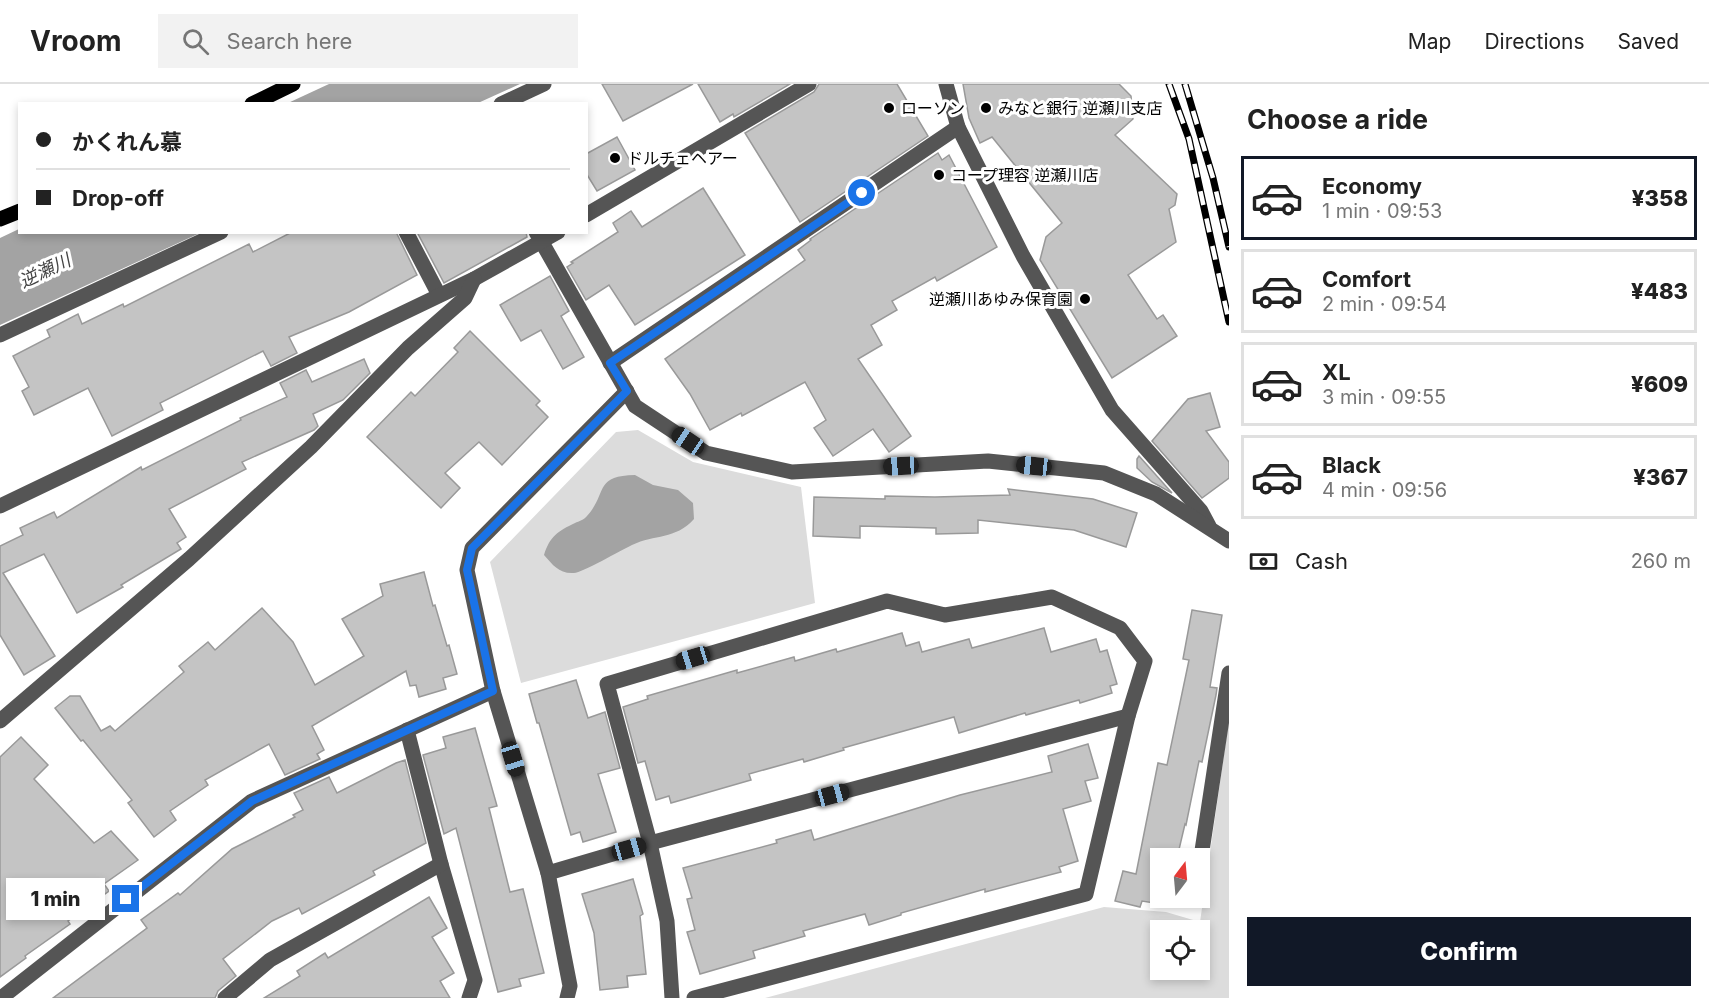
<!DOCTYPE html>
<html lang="en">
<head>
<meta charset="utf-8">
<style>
  :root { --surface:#fff; --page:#f2f2f2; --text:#222; --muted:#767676; --line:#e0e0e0; --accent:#111827 }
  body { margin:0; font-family:Inter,"Noto Sans JP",sans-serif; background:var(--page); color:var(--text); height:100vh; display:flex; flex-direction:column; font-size:22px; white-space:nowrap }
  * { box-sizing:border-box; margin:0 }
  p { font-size:20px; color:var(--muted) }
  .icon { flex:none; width:33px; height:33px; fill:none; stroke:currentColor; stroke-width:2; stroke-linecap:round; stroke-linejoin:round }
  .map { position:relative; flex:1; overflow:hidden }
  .sheet { display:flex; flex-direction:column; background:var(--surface); width:480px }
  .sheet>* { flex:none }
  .hud { position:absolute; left:18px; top:18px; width:570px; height:132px; border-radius:0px; box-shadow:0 3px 9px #0003; display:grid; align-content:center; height:132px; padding:0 18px; background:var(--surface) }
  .needle { width:39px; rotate:16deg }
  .buttons { position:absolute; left:1150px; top:764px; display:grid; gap:12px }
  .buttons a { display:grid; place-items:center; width:60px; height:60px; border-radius:0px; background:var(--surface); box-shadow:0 3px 9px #0003; font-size:30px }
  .end { position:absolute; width:27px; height:27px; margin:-14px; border:8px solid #1a73e8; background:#fff; box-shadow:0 0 0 3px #fff }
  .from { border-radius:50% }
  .bubble { position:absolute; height:42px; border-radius:0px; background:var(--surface); box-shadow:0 3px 9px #0003; font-size:20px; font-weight:800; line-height:42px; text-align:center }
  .car { position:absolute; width:18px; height:36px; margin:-18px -9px; border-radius:8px; box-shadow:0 0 4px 2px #0007; background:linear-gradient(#222 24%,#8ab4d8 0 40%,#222 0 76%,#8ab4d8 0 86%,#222 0) }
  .hud b { display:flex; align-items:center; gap:21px; height:57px; font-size:22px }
  .hud b+b { border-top:2px solid var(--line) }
  .hud i { width:15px; height:15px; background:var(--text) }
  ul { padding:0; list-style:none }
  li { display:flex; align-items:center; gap:18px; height:84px; margin:0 12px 9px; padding:0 6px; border:3px solid var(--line); border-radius:0px }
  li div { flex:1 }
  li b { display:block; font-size:22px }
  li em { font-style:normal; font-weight:800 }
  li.active { border-color:var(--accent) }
  li>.icon { width:54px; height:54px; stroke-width:1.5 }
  h2 { padding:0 18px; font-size:27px; line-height:72px }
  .pay { display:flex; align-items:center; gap:15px; height:66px; padding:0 18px; font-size:22px }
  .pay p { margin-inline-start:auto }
  .button { display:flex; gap:12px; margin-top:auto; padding:12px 18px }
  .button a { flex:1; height:69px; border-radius:0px; background:var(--accent); color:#fff; font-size:24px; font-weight:800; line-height:69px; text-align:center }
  header { display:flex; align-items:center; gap:36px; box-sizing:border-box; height:84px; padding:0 30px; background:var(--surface); border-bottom:2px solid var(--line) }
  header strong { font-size:28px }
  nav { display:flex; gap:33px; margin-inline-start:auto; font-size:21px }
  .search { width:420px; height:54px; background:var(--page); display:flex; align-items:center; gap:15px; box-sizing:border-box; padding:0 21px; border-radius:0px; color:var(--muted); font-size:22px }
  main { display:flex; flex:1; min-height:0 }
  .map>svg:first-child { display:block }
  .green { fill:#dcdcdc; fill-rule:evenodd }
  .water { fill:#a3a3a3 }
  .building { fill:#c4c4c4; stroke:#999; stroke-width:1.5 }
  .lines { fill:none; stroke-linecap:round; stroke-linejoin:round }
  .minor { stroke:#555; stroke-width:15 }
  .major { stroke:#000; stroke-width:15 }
  .rail-casing { stroke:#000; stroke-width:7 }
  .rail { stroke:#fff; stroke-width:4.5; stroke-dasharray:14; stroke-linecap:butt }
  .route { stroke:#1a73e8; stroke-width:8 }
  .poi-dot { fill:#000; stroke:#fff; stroke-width:2 }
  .labels { text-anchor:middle; stroke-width:6; stroke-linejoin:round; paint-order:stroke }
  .poi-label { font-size:16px; fill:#000; stroke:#fff; text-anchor:start }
  .water-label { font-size:18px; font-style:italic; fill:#444; stroke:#fff }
</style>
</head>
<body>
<header>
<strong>Vroom</strong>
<div class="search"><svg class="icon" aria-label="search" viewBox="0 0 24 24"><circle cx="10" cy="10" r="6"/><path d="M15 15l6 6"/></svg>Search here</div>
<nav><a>Map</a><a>Directions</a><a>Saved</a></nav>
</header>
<main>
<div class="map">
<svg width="1229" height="914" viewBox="0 0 1229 914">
  <rect width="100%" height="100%" fill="#fff"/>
  <g class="green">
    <polygon points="638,346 693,378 801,403 815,519 521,599 490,478 616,348"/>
    <path d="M1229 636V914H765L1104 823 1166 828 1200 838ZM1161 846H1200V885H1161Z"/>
  </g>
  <g class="water">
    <polygon points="329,0 520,0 478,19 288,19"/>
    <polygon points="19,145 20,148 200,149 0,241 0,154"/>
    <path d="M635 391 653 401 678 406 693 419 694 435C675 456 655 450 632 461 621 466 582 489 574 489 559 490 553 481 544 471 550 452 558 447 575 439 579 437 584 436 587 432 608 409 593 392 635 391Z"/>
  </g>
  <g class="building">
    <polygon points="602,0 693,0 623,37"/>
    <polygon points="698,0 790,0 734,33 733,30 720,38"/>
    <polygon points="819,0 897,0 928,52 800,138 745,49 814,8"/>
    <polygon points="963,0 1119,0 1131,12 1133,35 1115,51 1177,110 1175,121 1169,125 1176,158 1128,191 1157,235 1163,231 1177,252 1112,294 1040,176 1046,153 1062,139 992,53 980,59 969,34"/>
    <polygon points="617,53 635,86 597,107 586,89 586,70"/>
    <polygon points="938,69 942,76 949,71 997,163 937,197 935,193 892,217 897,226 871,241 882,261 858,275 911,352 889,368 873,345 833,372 814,344 826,336 805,298 742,332 741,329 710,346 690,310 665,275 805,176 798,166 811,156 810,155"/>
    <polygon points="703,104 745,171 635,241 609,201 586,216 567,183 573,179 571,178 618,148 613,139 631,127 642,143"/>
    <polygon points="292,148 396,148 417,191 349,228 289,253 297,269 271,282 263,267 160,319 163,326 112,352 88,304 34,331 22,307 29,303 13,272 50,253 47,246 78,230 82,240 123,220 124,223 249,160 253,168"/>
    <polygon points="417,148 526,148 527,153 444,199"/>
    <polygon points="550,192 569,227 561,232 584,273 563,285 541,246 521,257 500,221"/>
    <polygon points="470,247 540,317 536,321 548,333 502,381 479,358 445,389 460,404 441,424 367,353 411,308 415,312 458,268 454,264"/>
    <polygon points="364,275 370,289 343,316 313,330 318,342 314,346 242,378 246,385 169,425 186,453 177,459 181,465 121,501 123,503 77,529 44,470 3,489 55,572 24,591 0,551 0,462 23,451 20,444 54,428 57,434 141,383 142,386 241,336 240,334 287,313 280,299 306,286 312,298"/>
    <polygon points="1210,309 1220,343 1206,347 1229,378 1229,394 1202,414 1152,357 1188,315"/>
    <polygon points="1139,372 1172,409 1152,398 1137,384 1137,375"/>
    <polygon points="1008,405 1093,415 1137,429 1126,463 1074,446 978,436 978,449 936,450 936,444 860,442 860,454 813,452 814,413 885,415 885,412 935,413 1010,411"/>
    <polygon points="424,488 433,522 435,521 447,562 449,561 457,590 443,594 446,605 419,613 416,601 410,602 406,587 312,642 324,666 317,670 320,675 285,691 269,660 205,696 208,701 170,727 176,736 154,753 128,719 132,716 83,656 81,657 55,624 70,612 80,612 101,647 110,642 115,647 184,588 179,582 208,558 215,566 262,524 293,558 315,601 364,572 342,535 383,512 380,500"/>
    <polygon points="1192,526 1222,531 1210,603 1217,604 1216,611 1202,678 1199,677 1186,741 1185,740 1177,774 1161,774 1161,813 1168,813 1167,821 1142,817 1140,823 1115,817 1123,787 1136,790 1158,679 1167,681 1189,576 1183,575"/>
    <polygon points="1044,544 1051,568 1096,555 1100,568 1107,566 1117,600 1110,602 1112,609 1080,619 1079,616 1026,631 1025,629 959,649 954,633 843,664 844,666 804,678 803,675 749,690 751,696 671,719 669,712 656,716 645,677 638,679 623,623 648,615 647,612 737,586 737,589 794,573 795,577 836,565 837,568 902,549 906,562 919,558 922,568 969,555 972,564"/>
    <polygon points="576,596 588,634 605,628 620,684 598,690 616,748 583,758 580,748 571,751 539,639 537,639 529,610"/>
    <polygon points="475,644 497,722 489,724 510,808 523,805 544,889 519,895 521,902 498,908 456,744 444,750 423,671 446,664 443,653"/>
    <polygon points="21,653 48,681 34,695 94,759 111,747 138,776 104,800 109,807 68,837 70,840 25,872 26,874 0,893 0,673"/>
    <polygon points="1088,660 1098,694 1085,697 1091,717 1063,725 1078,777 1059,783 1061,788 985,808 985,805 901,829 901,831 869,841 865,830 803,847 805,852 753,867 755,874 700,890 687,848 695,846 687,815 692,814 683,784 777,759 776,756 811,746 814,756 960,711 1052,688 1048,672"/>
    <polygon points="405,676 426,759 373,787 375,791 302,830 299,824 272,837 223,875 236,892 218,907 215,914 53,914 147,844 141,836 178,809 180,811 232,765 295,733 293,731 303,726 294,709 329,693 337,709 396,679"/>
    <polygon points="633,795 643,830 640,832 646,890 627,892 628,903 600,906 594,849 582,810"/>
    <polygon points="429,813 447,844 432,853 454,889 440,897 450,914 264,914 300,892 297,887 325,869 328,874"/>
  </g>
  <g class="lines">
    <g class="minor">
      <polyline points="946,0 958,43 1023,172 1112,326 1201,427 1209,442"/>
      <polyline points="501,20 544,0"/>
      <polyline points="586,131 809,0"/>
      <polyline points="406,148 439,211"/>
      <polyline points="536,148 635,322 706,369 792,388 988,377 1104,389 1156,410 1229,457"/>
      <polyline points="0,251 221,148"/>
      <polyline points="610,279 958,43"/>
      <polyline points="0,422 474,195 558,148"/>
      <polyline points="0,637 189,475 311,363 408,264 465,214 474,195"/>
      <polyline points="407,646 441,780 475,896 469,914"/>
      <polyline points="1200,780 1229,589"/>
      <polyline points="548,789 650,759 1128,632"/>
      <polyline points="1,914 252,717 493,607"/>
      <polyline points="225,914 270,876 441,780"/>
      <polyline points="567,914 570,902 548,789 493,607 467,486 472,464 627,307"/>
      <polyline points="672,914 667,837 650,759 607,600 887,517 945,531 1052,513 1120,544 1145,577 1128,632 1086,810 694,914"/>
    </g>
    <g class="major">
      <polyline points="252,20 293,0"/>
      <polyline points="0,135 20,127"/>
    </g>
    <defs>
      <g id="rail">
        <polyline points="1169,0 1189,55 1229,238"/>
        <polyline points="1185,0 1213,94 1229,163"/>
      </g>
    </defs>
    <use href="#rail" class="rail-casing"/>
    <use href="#rail" class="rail"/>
  </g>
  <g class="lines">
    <polyline class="route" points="126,815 252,717 493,607 467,486 472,464 627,307 610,279 862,109"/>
  </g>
  <g class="poi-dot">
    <circle cx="889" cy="24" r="6"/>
    <circle cx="986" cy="24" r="6"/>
    <circle cx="615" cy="74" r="6"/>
    <circle cx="939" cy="91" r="6"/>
    <circle cx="1085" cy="215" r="6"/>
  </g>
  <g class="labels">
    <g class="poi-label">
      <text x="901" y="30">ローソン</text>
      <text x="998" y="30">みなと銀行 逆瀬川支店</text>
      <text x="627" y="80">ドルチェヘアー</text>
      <text x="951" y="97">コープ理容 逆瀬川店</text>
      <text x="1073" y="221" text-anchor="end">逆瀬川あゆみ保育園</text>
    </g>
    <g class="water-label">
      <text transform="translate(45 187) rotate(-26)" y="6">逆瀬川</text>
    </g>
  </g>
</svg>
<div class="buttons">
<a><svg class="needle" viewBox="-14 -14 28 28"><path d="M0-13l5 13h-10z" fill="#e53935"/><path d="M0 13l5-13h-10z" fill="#767676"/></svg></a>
<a><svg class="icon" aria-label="locate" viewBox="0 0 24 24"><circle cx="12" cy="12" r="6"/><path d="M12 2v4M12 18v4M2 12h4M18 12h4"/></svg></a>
</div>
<i class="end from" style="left:862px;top:109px"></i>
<i class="end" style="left:126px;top:815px"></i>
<div class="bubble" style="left:6px;top:794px;width:99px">1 min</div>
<i class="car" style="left:688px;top:357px;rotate:304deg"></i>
<i class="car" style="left:901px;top:382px;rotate:267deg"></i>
<i class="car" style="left:1034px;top:382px;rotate:276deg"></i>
<i class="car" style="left:693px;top:574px;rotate:253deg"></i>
<i class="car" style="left:513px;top:675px;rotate:163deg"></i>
<i class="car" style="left:832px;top:711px;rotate:75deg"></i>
<i class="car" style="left:629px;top:765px;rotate:74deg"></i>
<div class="hud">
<b><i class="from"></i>かくれん慕</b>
<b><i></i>Drop-off</b>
</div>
</div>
<section class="sheet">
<h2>Choose a ride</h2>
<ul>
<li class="active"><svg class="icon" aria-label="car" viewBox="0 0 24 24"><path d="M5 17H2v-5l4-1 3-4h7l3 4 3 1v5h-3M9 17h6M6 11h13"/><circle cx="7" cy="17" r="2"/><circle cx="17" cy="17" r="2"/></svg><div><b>Economy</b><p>1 min · 09:53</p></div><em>¥358</em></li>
<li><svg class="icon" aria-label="car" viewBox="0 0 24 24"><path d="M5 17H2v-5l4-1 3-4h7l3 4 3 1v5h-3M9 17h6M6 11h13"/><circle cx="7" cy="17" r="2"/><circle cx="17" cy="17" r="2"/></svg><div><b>Comfort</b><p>2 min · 09:54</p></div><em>¥483</em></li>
<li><svg class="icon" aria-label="car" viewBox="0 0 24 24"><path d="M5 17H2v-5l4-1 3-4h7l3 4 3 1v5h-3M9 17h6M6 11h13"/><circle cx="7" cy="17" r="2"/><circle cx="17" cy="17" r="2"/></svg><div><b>XL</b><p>3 min · 09:55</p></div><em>¥609</em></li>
<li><svg class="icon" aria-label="car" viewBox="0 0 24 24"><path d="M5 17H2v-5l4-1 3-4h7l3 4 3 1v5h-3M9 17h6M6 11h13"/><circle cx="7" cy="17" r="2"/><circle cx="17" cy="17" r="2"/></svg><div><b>Black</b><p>4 min · 09:56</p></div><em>¥367</em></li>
</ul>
<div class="pay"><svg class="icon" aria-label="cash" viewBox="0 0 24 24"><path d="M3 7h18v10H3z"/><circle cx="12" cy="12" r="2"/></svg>Cash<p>260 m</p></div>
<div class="button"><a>Confirm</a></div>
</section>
</main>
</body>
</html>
